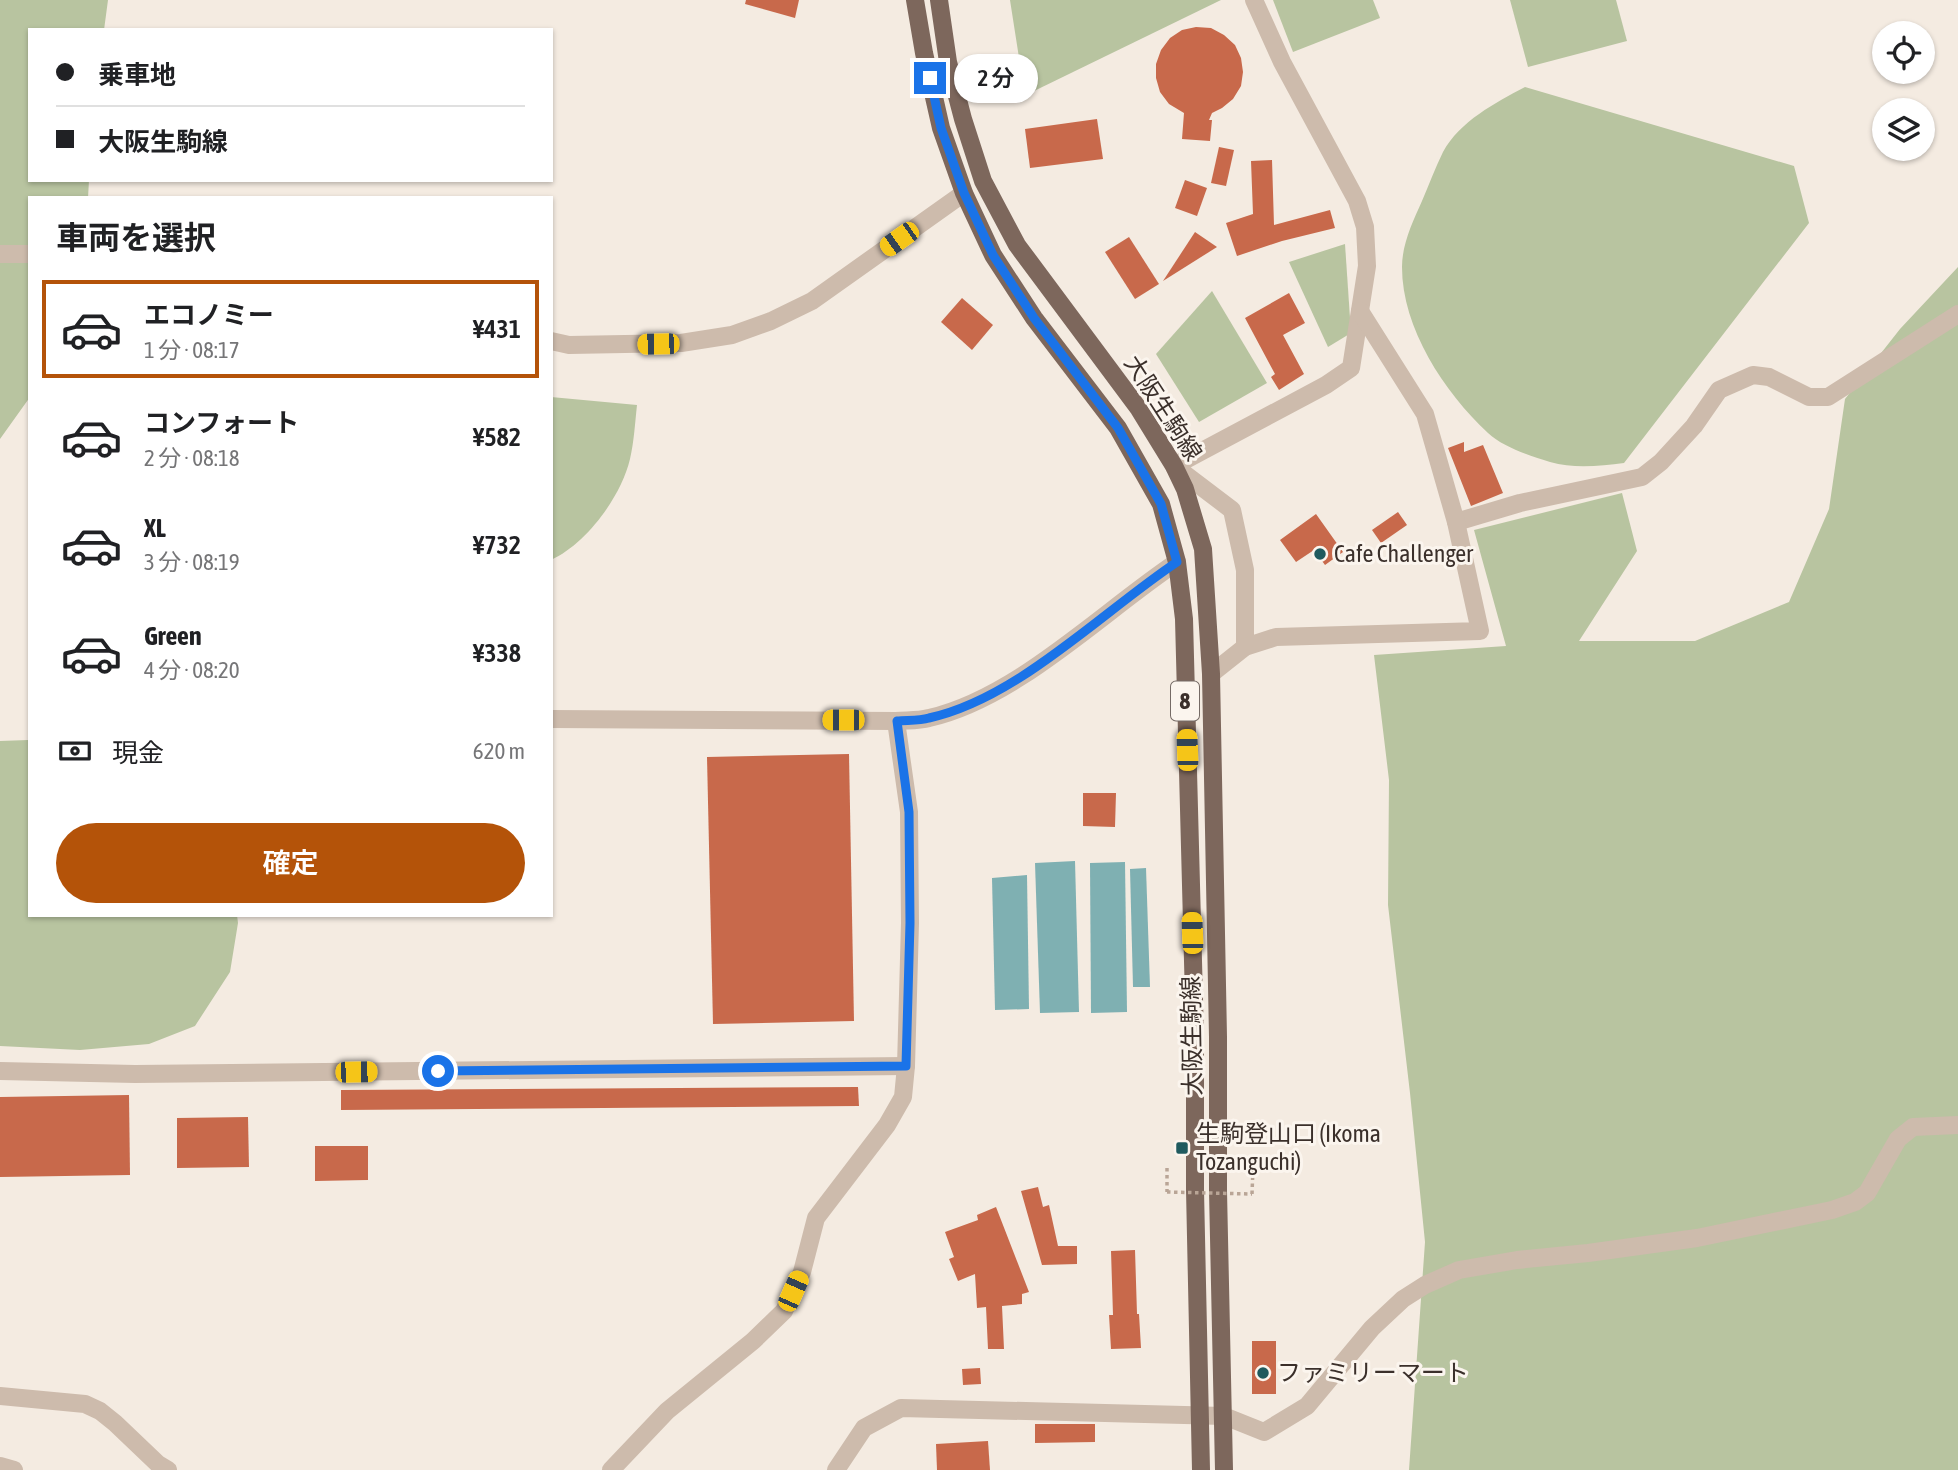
<!DOCTYPE html>
<html lang="ja">
<head>
<meta charset="utf-8">
<style>
  :root { --surface:#fff; --page:#f6f6f6; --text:#202124; --muted:#757577; --line:#e0e0e0; --accent:#b45309 }
  body { margin:0; font-family:"Asap Condensed","Noto Sans JP",sans-serif; background:var(--page); color:var(--text); height:100vh; display:flex; flex-direction:column; font-size:26px; white-space:nowrap }
  * { box-sizing:border-box; margin:0 }
  p { font-size:23px; color:var(--muted) }
  .icon { flex:none; width:38px; height:38px; fill:none; stroke:currentColor; stroke-width:2; stroke-linecap:round; stroke-linejoin:round }
  .map { position:relative; flex:1; overflow:hidden }
  .drawer { position:absolute; left:28px; top:196px; width:525px; height:721px; display:flex; flex-direction:column; background:var(--surface); border-radius:0px; box-shadow:0 2px 5px #0004 }
  .drawer>* { flex:none }
  .top-card { position:absolute; left:28px; top:28px; width:525px; height:154px; border-radius:0px; box-shadow:0 2px 5px #0004; display:grid; align-content:center; height:154px; padding:0 28px; background:var(--surface) }
  .tools { position:absolute; left:1872px; top:21px; display:grid; gap:14px }
  .tools a { display:grid; place-items:center; width:63px; height:63px; border-radius:50%; background:var(--surface); box-shadow:0 2px 5px #0004; font-size:35px }
  .end { position:absolute; width:32px; height:32px; margin:-16px; border:9px solid #1a73e8; background:#fff; box-shadow:0 0 0 4px #fff }
  .from { border-radius:50% }
  .bubble { position:absolute; height:49px; border-radius:24px; background:var(--surface); box-shadow:0 2px 5px #0004; font-size:23px; font-weight:600; line-height:49px; text-align:center }
  .car { position:absolute; width:21px; height:42px; margin:-21px -10px; border-radius:9px; box-shadow:0 0 5px 2px #0007; background:linear-gradient(#f5c518 24%,#345 0 40%,#f5c518 0 76%,#345 0 86%,#f5c518 0) }
  .top-card b { display:flex; align-items:center; gap:24px; height:66px; font-size:26px }
  .top-card b+b { border-top:2px solid var(--line) }
  .top-card i { width:18px; height:18px; background:var(--text) }
  ul { padding:0; list-style:none }
  li { display:flex; align-items:center; gap:21px; height:98px; margin:0 14px 10px; padding:0 14px; border:4px solid transparent; border-radius:0px }
  li div { flex:1 }
  li b { display:block; font-size:26px }
  li em { font-style:normal; font-weight:600 }
  li.selected { border-color:var(--accent) }
  li>.icon { width:63px; height:63px; stroke-width:1.5 }
  h2 { padding:0 28px; font-size:32px; line-height:84px }
  .pay { display:flex; align-items:center; gap:18px; height:77px; padding:0 28px; font-size:26px }
  .pay p { margin-inline-start:auto }
  .primary-button { display:flex; gap:14px; margin-top:auto; padding:14px 28px }
  .primary-button a { flex:1; height:80px; border-radius:42px; background:var(--accent); color:#fff; font-size:28px; font-weight:600; line-height:80px; text-align:center }
  .map>svg:first-child { display:block }
  .green { fill:#b8c4a0 }
  .water { fill:#7fb0b2 }
  .building { fill:#c8694b }
  .lines { fill:none; stroke-linecap:round; stroke-linejoin:round }
  .path { stroke:#b9a596; stroke-width:3.5; stroke-dasharray:3.5 3.5; stroke-linecap:butt }
  .minor { stroke:#cdbbac; stroke-width:18 }
  .primary { stroke:#7d675c; stroke-width:18 }
  .path-bridge { stroke:#b9a596; stroke-width:3.5; stroke-dasharray:3.5 3.5; stroke-linecap:butt }
  .route { stroke:#1a73e8; stroke-width:9 }
  .poi-dot { fill:#1f5a5e; stroke:#fbf5ee; stroke-width:2.5 }
  .labels { text-anchor:middle; stroke-width:6; stroke-linejoin:round; paint-order:stroke }
  .shield { fill:#fbf5ee; stroke:#756b66; stroke-width:2 }
  .shield-label { font-size:23px; font-weight:bold; fill:#3b302b }
  .street-label { font-size:24px; fill:#3b302b; stroke:#fbf5ee }
  .poi-label { font-size:24px; fill:#3b302b; stroke:#fbf5ee; text-anchor:start }
</style>
</head>
<body>
<div class="map">
<svg width="1958" height="1470" viewBox="0 0 1958 1470">
  <rect width="100%" height="100%" fill="#f4ebe1"/>
  <g class="green">
    <polygon points="0,0 108,0 104,30 30,30 30,180 89,180 88,198 30,198 30,397 0,439"/>
    <polygon points="1010,0 1221,0 1032,92 1022,77"/>
    <polygon points="1273,0 1373,0 1380,18 1293,52"/>
    <polygon points="1510,0 1616,0 1627,41 1528,67"/>
    <path d="M1525 87 1794 166 1809 223 1624 463C1600 466 1574 469 1550 462 1530 456 1503 447 1488 433 1444 392 1402 328 1402 267 1402 244 1413 221 1422 201 1429 185 1435 168 1443 152 1460 121 1495 103 1525 87Z"/>
    <polygon points="1345,244 1351,333 1328,347 1289,262"/>
    <polygon points="1958,267 1958,1470 1409,1470 1425,1242 1410,1093 1388,905 1389,780 1374,655 1506,646 1474,530 1622,493 1637,551 1579,641 1695,641 1789,602 1829,509 1845,399 1900,329"/>
    <polygon points="1212,291 1267,383 1199,422 1156,354"/>
    <path d="M551 397 637 405C635 423 634 442 630 459 621 497 586 544 551 560Z"/>
    <polygon points="28,740 30,915 237,915 238,923 230,972 195,1026 149,1044 80,1050 0,1046 0,741"/>
  </g>
  <g class="water">
    <polygon points="1075,861 1079,1012 1040,1013 1035,863"/>
    <polygon points="1125,862 1127,1012 1091,1013 1090,863"/>
    <polygon points="1146,868 1150,987 1133,987 1130,869"/>
    <polygon points="1027,875 1029,1009 995,1010 992,878"/>
  </g>
  <g class="building">
    <polygon points="746,0 799,0 795,18 745,4"/>
    <polygon points="1196,27 1211,28 1224,35 1235,45 1241,58 1243,72 1241,86 1233,99 1222,108 1212,113 1209,120 1212,120 1210,141 1182,139 1184,113 1169,104 1160,92 1156,78 1156,64 1161,50 1170,38 1182,30"/>
    <polygon points="1097,119 1103,159 1030,168 1025,129"/>
    <polygon points="1219,147 1234,150 1226,186 1211,183"/>
    <polygon points="1272,160 1274,225 1330,210 1335,228 1282,241 1237,256 1226,223 1253,214 1251,161"/>
    <polygon points="1185,180 1207,188 1197,216 1175,208"/>
    <polygon points="1195,232 1217,247 1163,281"/>
    <polygon points="1129,237 1159,284 1135,299 1105,252"/>
    <polygon points="1289,293 1305,323 1283,335 1304,374 1279,390 1271,377 1275,374 1245,318"/>
    <polygon points="962,298 993,325 972,350 941,322"/>
    <polygon points="1464,442 1464,452 1483,445 1503,493 1471,506 1448,448"/>
    <polygon points="1398,512 1407,525 1381,543 1372,530"/>
    <polygon points="1316,514 1343,552 1325,565 1314,550 1296,562 1280,540"/>
    <polygon points="849,754 854,1021 713,1024 707,757"/>
    <polygon points="1083,793 1116,793 1115,827 1083,826"/>
    <polygon points="858,1087 859,1106 341,1110 341,1090"/>
    <polygon points="129,1095 130,1175 0,1177 0,1097"/>
    <polygon points="248,1117 249,1167 177,1168 177,1118"/>
    <polygon points="315,1146 368,1146 368,1180 315,1181"/>
    <polygon points="1038,1187 1043,1207 1049,1205 1058,1246 1077,1246 1077,1264 1042,1265 1021,1191"/>
    <polygon points="996,1207 1029,1292 1022,1294 1022,1304 1002,1306 1004,1349 988,1349 986,1307 977,1308 975,1274 958,1281 949,1259 954,1257 945,1232 978,1220 977,1215"/>
    <polygon points="1135,1250 1137,1314 1139,1314 1141,1348 1111,1349 1109,1315 1113,1315 1111,1251"/>
    <rect x="1252" y="1341" width="24" height="53"/>
    <polygon points="980,1368 981,1384 963,1385 962,1369"/>
    <polygon points="1035,1424 1095,1424 1095,1442 1035,1443"/>
    <polygon points="988,1441 990,1470 937,1470 936,1444"/>
  </g>
  <g class="lines">
    <g class="path">
      <polyline points="1167,1168 1167,1192"/>
      <polyline points="1252,1194 1253,1168"/>
    </g>
    <g class="minor">
      <polyline points="0,254 30,254"/>
      <polyline points="551,341 569,345 681,343 732,335 771,321 812,301 964,193"/>
      <polyline points="1456,522 1520,503 1642,477 1661,462 1694,426 1719,390 1753,375 1769,377 1809,397 1828,397 1958,314"/>
      <polyline points="1245,647 1245,570 1232,510 1174,466 1326,385 1351,368 1367,266 1365,227 1357,201 1282,62 1254,0"/>
      <polyline points="1211,674 1245,647 1276,637 1480,631 1456,522 1425,414 1360,311"/>
      <path d="M551 719 896 721C907 720 918 721 929 718 1017 698 1102 612 1177 562"/>
      <polyline points="0,1071 135,1074 906,1066"/>
      <polyline points="0,1396 85,1404 100,1411 115,1423 158,1464 168,1470"/>
      <polyline points="0,1466 14,1470"/>
      <polyline points="611,1470 667,1411 753,1341 784,1311 802,1272 816,1218 887,1125 903,1097 906,1066 910,923 909,812 896,721"/>
      <polyline points="836,1470 864,1428 901,1408 1224,1416 1264,1432 1307,1406 1372,1328 1403,1299 1425,1285 1459,1270 1517,1260 1588,1253 1697,1238 1832,1210 1855,1202 1867,1193 1898,1139 1913,1127 1958,1125"/>
    </g>
    <g class="primary">
      <polyline points="915,0 924,53 941,128 964,193 993,255 1034,318 1118,428 1161,504 1177,562 1184,619 1195,1037 1195,1190 1201,1470"/>
      <polyline points="939,0 948,62 963,119 983,181 1017,245 1139,409 1174,466 1185,489 1203,549 1211,674 1218,1037 1218,1191 1224,1470"/>
    </g>
    <polyline class="path-bridge" points="1167,1192 1252,1194"/>
  </g>
  <g class="lines">
    <path class="route" d="M438 1071 906 1066 910 923 909 812 897 721C907 720 919 721 929 718 1017 699 1102 612 1177 562L1161 504 1118 428 1034 318 993 255 964 193 941 128 930 78"/>
  </g>
  <g class="poi-dot">
    <circle cx="1320" cy="554" r="7"/>
    <rect x="1175" y="1141" width="14" height="14" rx="3.5"/>
    <circle cx="1263" cy="1373" r="7"/>
  </g>
  <g class="labels">
    <rect class="shield" x="1171" y="681.5" width="28" height="39" rx="5"/>
    <g class="shield-label">
      <text x="1185" y="709">8</text>
    </g>
    <g class="street-label">
      <text transform="translate(1163 408) rotate(57)" y="8">大阪生駒線</text>
      <text transform="translate(1192 1036) rotate(-91)" y="8">大阪生駒線</text>
    </g>
    <g class="poi-label">
      <text x="1334" y="562">Cafe Challenger</text>
      <text x="1196" y="1142">生駒登山口 (Ikoma<tspan x="1196" dy="28">Tozanguchi)</tspan></text>
      <text x="1277" y="1381">ファミリーマート</text>
    </g>
  </g>
</svg>
<div class="tools">
<a><svg class="icon" aria-label="locate" viewBox="0 0 24 24"><circle cx="12" cy="12" r="6"/><path d="M12 2v4M12 18v4M2 12h4M18 12h4"/></svg></a>
<a><svg class="icon" aria-label="layers" viewBox="0 0 24 24"><path d="M12 4l9 5-9 5-9-5zM3 14l9 5 9-5"/></svg></a>
</div>
<i class="end from" style="left:438px;top:1071px"></i>
<i class="end" style="left:930px;top:78px"></i>
<div class="bubble" style="left:954px;top:54px;width:84px">2 分</div>
<i class="car" style="left:899px;top:239px;rotate:235deg"></i>
<i class="car" style="left:658px;top:344px;rotate:269deg"></i>
<i class="car" style="left:843px;top:720px;rotate:270deg"></i>
<i class="car" style="left:1187px;top:750px;rotate:358deg"></i>
<i class="car" style="left:1192px;top:933px;rotate:358deg"></i>
<i class="car" style="left:356px;top:1072px;rotate:89deg"></i>
<i class="car" style="left:793px;top:1291px;rotate:24deg"></i>
<div class="top-card">
<b><i class="from"></i>乗車地</b>
<b><i></i>大阪生駒線</b>
</div>
<section class="drawer">
<h2>車両を選択</h2>
<ul>
<li class="selected"><svg class="icon" aria-label="car" viewBox="0 0 24 24"><path d="M5 17H2v-5l4-1 3-4h7l3 4 3 1v5h-3M9 17h6M6 11h13"/><circle cx="7" cy="17" r="2"/><circle cx="17" cy="17" r="2"/></svg><div><b>エコノミー</b><p>1 分 · 08:17</p></div><em>¥431</em></li>
<li><svg class="icon" aria-label="car" viewBox="0 0 24 24"><path d="M5 17H2v-5l4-1 3-4h7l3 4 3 1v5h-3M9 17h6M6 11h13"/><circle cx="7" cy="17" r="2"/><circle cx="17" cy="17" r="2"/></svg><div><b>コンフォート</b><p>2 分 · 08:18</p></div><em>¥582</em></li>
<li><svg class="icon" aria-label="car" viewBox="0 0 24 24"><path d="M5 17H2v-5l4-1 3-4h7l3 4 3 1v5h-3M9 17h6M6 11h13"/><circle cx="7" cy="17" r="2"/><circle cx="17" cy="17" r="2"/></svg><div><b>XL</b><p>3 分 · 08:19</p></div><em>¥732</em></li>
<li><svg class="icon" aria-label="car" viewBox="0 0 24 24"><path d="M5 17H2v-5l4-1 3-4h7l3 4 3 1v5h-3M9 17h6M6 11h13"/><circle cx="7" cy="17" r="2"/><circle cx="17" cy="17" r="2"/></svg><div><b>Green</b><p>4 分 · 08:20</p></div><em>¥338</em></li>
</ul>
<div class="pay"><svg class="icon" aria-label="cash" viewBox="0 0 24 24"><path d="M3 7h18v10H3z"/><circle cx="12" cy="12" r="2"/></svg>現金<p>620 m</p></div>
<div class="primary-button"><a>確定</a></div>
</section>
</div>
</body>
</html>
